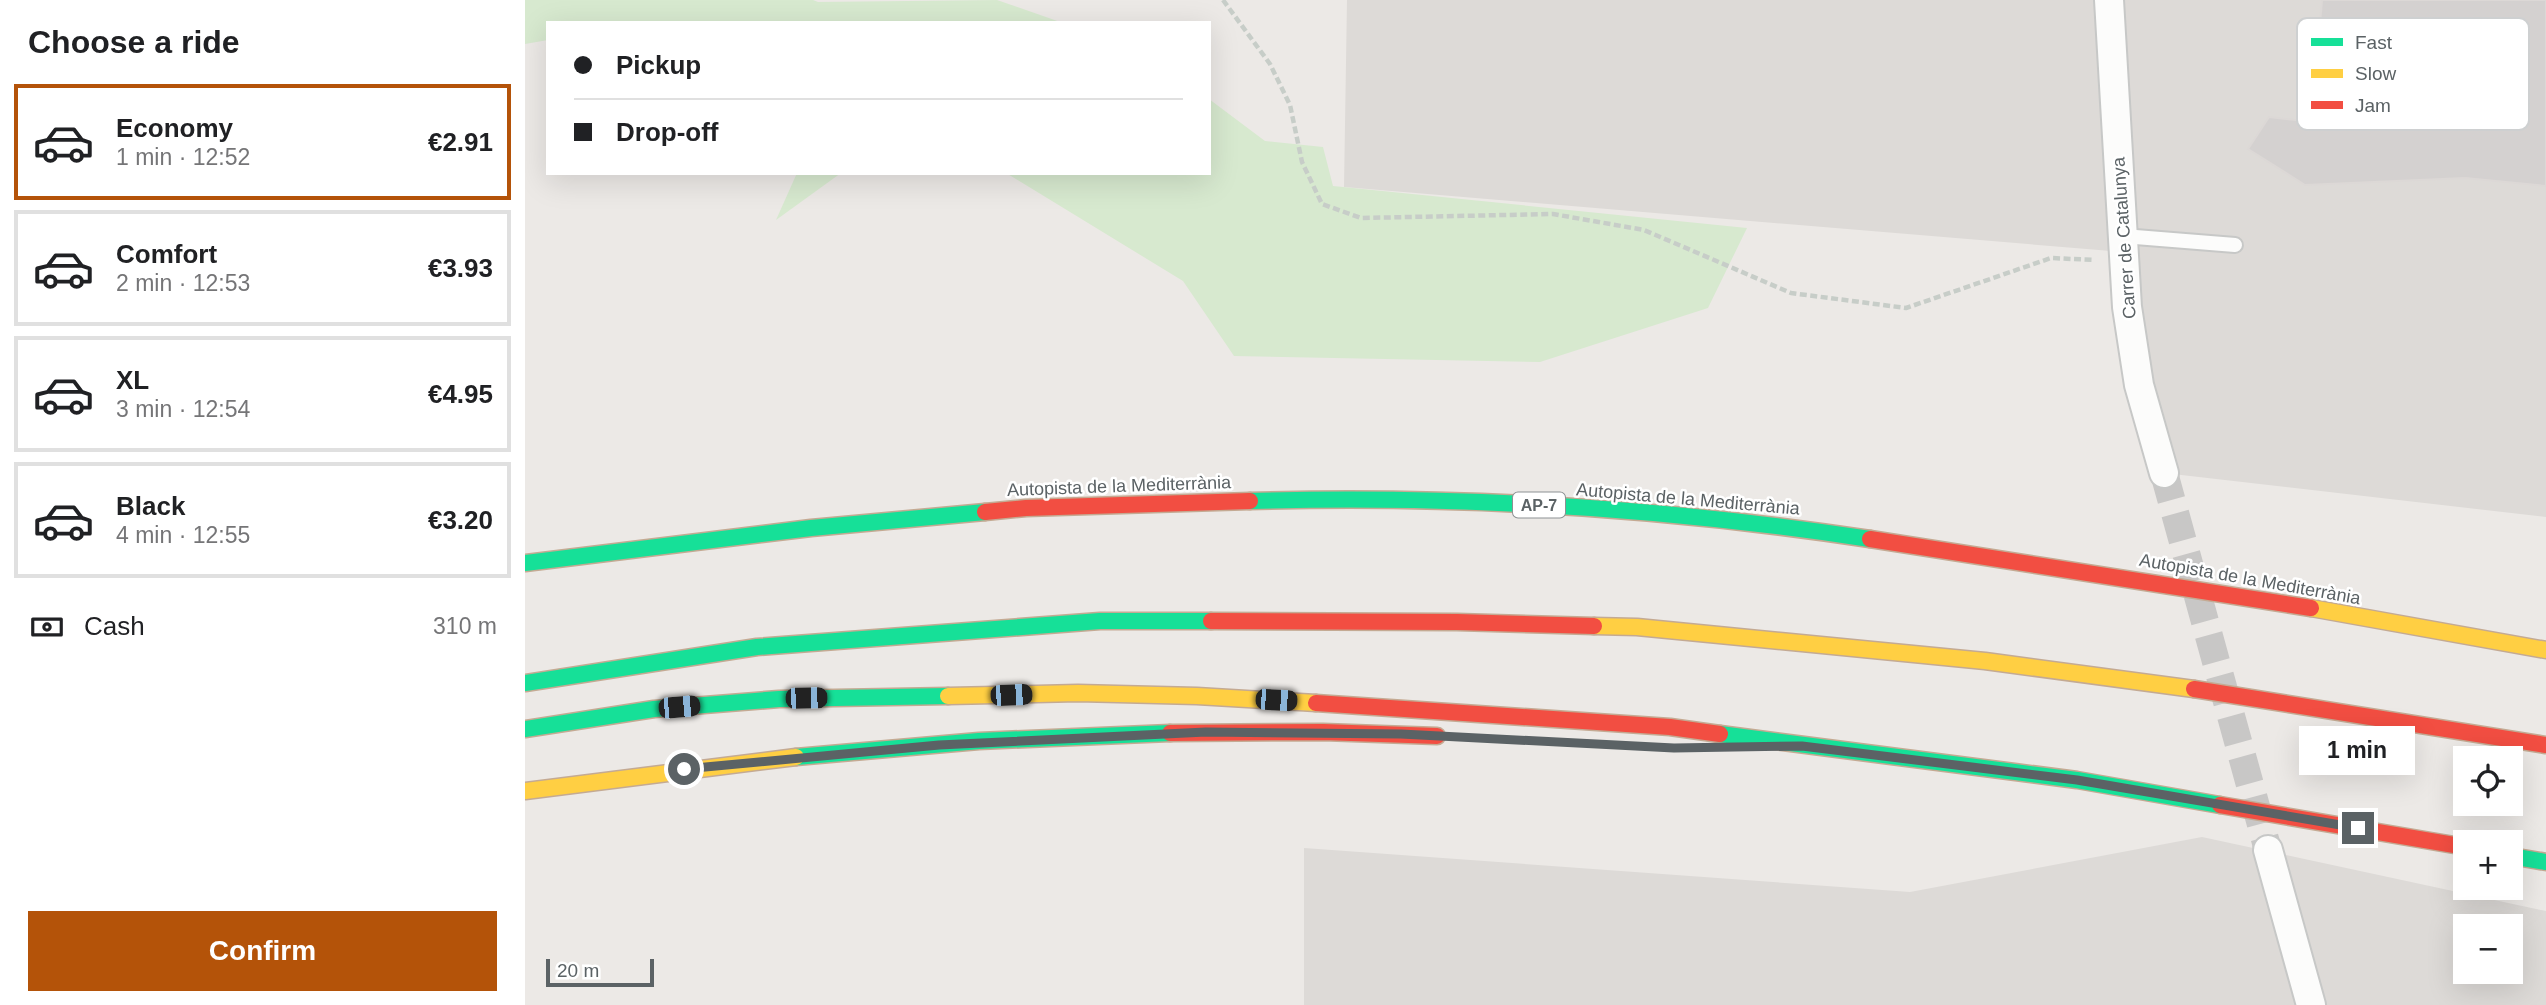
<!DOCTYPE html>
<html lang="en">
<head>
<meta charset="utf-8">
<style>
  :root { --surface:#fff; --page:#f2f2f2; --text:#202124; --muted:#757577; --line:#e0e0e0; --accent:#b45309 }
  body { margin:0; font-family:Helvetica,sans-serif; background:var(--page); color:var(--text); height:100vh; display:flex; flex-direction:column; font-size:26px; white-space:nowrap }
  * { box-sizing:border-box; margin:0 }
  p { font-size:23px; color:var(--muted) }
  .icon { flex:none; width:38px; height:38px; fill:none; stroke:currentColor; stroke-width:2; stroke-linecap:round; stroke-linejoin:round }
  .map { position:relative; flex:1; overflow:hidden }
  .drawer { display:flex; flex-direction:column; background:var(--surface); width:525px }
  .drawer>* { flex:none }
  .hud { position:absolute; left:21px; top:21px; width:665px; height:154px; border-radius:0px; box-shadow:0 7px 28px #0002; display:grid; align-content:center; height:154px; padding:0 28px; background:var(--surface) }
  .tools { position:absolute; left:1928px; top:746px; display:grid; gap:14px }
  .tools a { display:grid; place-items:center; width:70px; height:70px; border-radius:0px; background:var(--surface); box-shadow:0 7px 28px #0002; font-size:35px }
  .scale { position:absolute; left:21px; bottom:18px; width:108px; box-sizing:border-box; padding-left:7px; border:4px solid #5b6265; border-top:0; font-size:19px; line-height:24px; white-space:nowrap; color:#5b6265; -webkit-text-stroke:5px #fff; paint-order:stroke }
  .end { position:absolute; width:32px; height:32px; margin:-16px; border:9px solid #5b6265; background:#fff; box-shadow:0 0 0 4px #fff }
  .from { border-radius:50% }
  .bubble { position:absolute; height:49px; border-radius:0px; background:var(--surface); box-shadow:0 7px 28px #0002; font-size:23px; font-weight:800; line-height:49px; text-align:center }
  .car { position:absolute; width:21px; height:42px; margin:-21px -10px; border-radius:9px; box-shadow:0 0 5px 2px #0007; background:linear-gradient(#222 24%,#8ab4d8 0 40%,#222 0 76%,#8ab4d8 0 86%,#222 0) }
  .hud b { display:flex; align-items:center; gap:24px; height:66px; font-size:26px }
  .hud b+b { border-top:2px solid var(--line) }
  .hud i { width:18px; height:18px; background:var(--text) }
  ul { padding:0; list-style:none }
  li { display:flex; align-items:center; gap:21px; height:116px; margin:0 14px 10px; padding:0 14px; border:4px solid var(--line); border-radius:0px }
  li div { flex:1 }
  li b { display:block; font-size:26px }
  li em { font-style:normal; font-weight:800 }
  li.selected { border-color:var(--accent) }
  li>.icon { width:63px; height:63px; stroke-width:1.5 }
  h2 { padding:0 28px; font-size:32px; line-height:84px }
  .pay { display:flex; align-items:center; gap:18px; height:77px; padding:0 28px; font-size:26px }
  .pay p { margin-inline-start:auto }
  .button { display:flex; gap:14px; margin-top:auto; padding:14px 28px }
  .button a { flex:1; height:80px; border-radius:0px; background:var(--accent); color:#fff; font-size:28px; font-weight:800; line-height:80px; text-align:center }
  main { display:flex; flex:1; min-height:0 }
  .map>svg:first-child { display:block }
  .industrial { fill:#dddad7; fill-rule:evenodd }
  .green { fill:#d7e9cf }
  .building { fill:#d4d1d0; stroke:#dcd8d6; stroke-width:2 }
  .lines { fill:none; stroke-linecap:round; stroke-linejoin:round }
  .street-tunnel { stroke:#c8c7c6; stroke-width:28; stroke-dasharray:28 14; stroke-linecap:butt }
  .lane-casing { stroke:#c7c8c7; stroke-width:18 }
  .street-casing { stroke:#c7c8c7; stroke-width:32 }
  .fast-casing { stroke:#c4aa93; stroke-width:19 }
  .slow-casing { stroke:#c4aa93; stroke-width:19 }
  .jam-casing { stroke:#c4aa93; stroke-width:19 }
  .path { stroke:#c7cdc8; stroke-width:4.5; stroke-dasharray:7 3.5; stroke-linecap:butt }
  .lane { stroke:#fcfcfb; stroke-width:14 }
  .street { stroke:#fcfcfb; stroke-width:28 }
  .fast { stroke:#16e098; stroke-width:16 }
  .slow { stroke:#ffcf43; stroke-width:16 }
  .jam { stroke:#f24e42; stroke-width:16 }
  .route { stroke:#5b6265; stroke-width:9 }
  .labels { text-anchor:middle; stroke-width:5; stroke-linejoin:round; paint-order:stroke }
  .shield { fill:#fff; stroke:#8c9193; stroke-width:2 }
  .shield-label { font-size:16px; font-weight:bold; fill:#5b6265 }
  .street-label { font-size:18px; fill:#5b6265; stroke:#fff }
  .key { fill:#fff; stroke:#ced0d1; stroke-width:2 }
  .key-label { font-size:19px; fill:#5b6265 }
</style>
</head>
<body>
<main>
<section class="drawer">
<h2>Choose a ride</h2>
<ul>
<li class="selected"><svg class="icon" aria-label="car" viewBox="0 0 24 24"><path d="M5 17H2v-5l4-1 3-4h7l3 4 3 1v5h-3M9 17h6M6 11h13"/><circle cx="7" cy="17" r="2"/><circle cx="17" cy="17" r="2"/></svg><div><b>Economy</b><p>1 min · 12:52</p></div><em>€2.91</em></li>
<li><svg class="icon" aria-label="car" viewBox="0 0 24 24"><path d="M5 17H2v-5l4-1 3-4h7l3 4 3 1v5h-3M9 17h6M6 11h13"/><circle cx="7" cy="17" r="2"/><circle cx="17" cy="17" r="2"/></svg><div><b>Comfort</b><p>2 min · 12:53</p></div><em>€3.93</em></li>
<li><svg class="icon" aria-label="car" viewBox="0 0 24 24"><path d="M5 17H2v-5l4-1 3-4h7l3 4 3 1v5h-3M9 17h6M6 11h13"/><circle cx="7" cy="17" r="2"/><circle cx="17" cy="17" r="2"/></svg><div><b>XL</b><p>3 min · 12:54</p></div><em>€4.95</em></li>
<li><svg class="icon" aria-label="car" viewBox="0 0 24 24"><path d="M5 17H2v-5l4-1 3-4h7l3 4 3 1v5h-3M9 17h6M6 11h13"/><circle cx="7" cy="17" r="2"/><circle cx="17" cy="17" r="2"/></svg><div><b>Black</b><p>4 min · 12:55</p></div><em>€3.20</em></li>
</ul>
<div class="pay"><svg class="icon" aria-label="cash" viewBox="0 0 24 24"><path d="M3 7h18v10H3z"/><circle cx="12" cy="12" r="2"/></svg>Cash<p>310 m</p></div>
<div class="button"><a>Confirm</a></div>
</section>
<div class="map">
<svg width="2021" height="1005" viewBox="0 0 2021 1005">
  <rect width="100%" height="100%" fill="#ece9e6"/>
  <g class="industrial">
    <polygon points="822,0 2021,0 2021,517 1639,473 1598,252 819,187"/>
    <path d="M1677 837 2021 911V1005H779V848L1385 892ZM1941 926H1986V971H1941Z"/>
  </g>
  <g class="green">
    <polygon points="0,0 288,0 293,2 472,0 538,23 23,23 23,40 0,44"/>
    <polygon points="684,99 740,141 798,147 808,186 1222,228 1183,308 1015,362 709,356 658,281 481,173 684,173"/>
    <polygon points="272,173 316,173 251,220"/>
  </g>
  <polygon class="building" points="1797,0 2021,0 2021,186 1940,178 1780,185 1723,149 1744,117 1787,122"/>
  <g class="lines">
    <polyline class="street-tunnel" points="1639,473 1743,850"/>
    <defs>
      <polyline id="lane" points="1598,236 1710,245"/>
      <g id="street">
        <polyline points="1584,0 1602,307 1614,385 1639,473"/>
        <polyline points="1743,850 1786,1005"/>
      </g>
      <g id="fast">
        <path d="M725 501C932 495 1140 508 1345 539"/>
        <polyline points="0,563 286,528 460,512"/>
        <polyline points="0,683 232,647 575,621 686,621"/>
        <polyline points="0,729 129,709 254,699 423,696"/>
        <polyline points="1195,734 1552,780 1695,805"/>
        <polyline points="271,757 454,741 645,733"/>
        <polyline points="1986,856 2021,862"/>
      </g>
      <g id="slow">
        <polyline points="1786,608 2021,650"/>
        <polyline points="1069,626 1112,627 1460,661 1669,689"/>
        <polyline points="423,696 553,693 672,696 791,703"/>
        <polyline points="0,791 271,757"/>
      </g>
      <g id="jam">
        <polyline points="460,512 501,508 725,501"/>
        <polyline points="1345,539 1786,608"/>
        <polyline points="686,621 932,622 1069,626"/>
        <polyline points="1669,689 2021,745"/>
        <polyline points="791,703 1145,727 1195,734"/>
        <polyline points="645,733 798,732 912,736"/>
        <polyline points="1695,805 1941,847"/>
      </g>
    </defs>
    <use href="#lane" class="lane-casing"/>
    <use href="#street" class="street-casing"/>
    <use href="#fast" class="fast-casing"/>
    <use href="#slow" class="slow-casing"/>
    <use href="#jam" class="jam-casing"/>
    <polyline class="path" points="698,0 745,64 765,105 777,162 797,204 836,218 1028,214 1119,230 1266,293 1381,308 1526,258 1570,260"/>
    <use href="#lane" class="lane"/>
    <use href="#street" class="street"/>
    <use href="#fast" class="fast"/>
    <use href="#slow" class="slow"/>
    <use href="#jam" class="jam"/>
  </g>
  <g class="lines">
    <polyline class="route" points="159,769 414,745 681,732 876,734 1149,748 1277,746 1552,780 1833,828"/>
  </g>
  <g class="labels">
    <rect class="shield" x="988" y="492.5" width="52" height="25" rx="5"/>
    <g class="shield-label">
      <text x="1014" y="511">AP-7</text>
    </g>
    <g class="street-label">
      <text transform="translate(1599 238) rotate(-94)" y="6">Carrer de Catalunya</text>
      <text transform="translate(594 486) rotate(-2)" y="6">Autopista de la Mediterrània</text>
      <text transform="translate(1163 499) rotate(5)" y="6">Autopista de la Mediterrània</text>
      <text transform="translate(1725 579) rotate(10)" y="6">Autopista de la Mediterrània</text>
    </g>
  </g>
  <rect x="1772" y="18" width="232" height="112" rx="10" class="key"/>
  <rect x="1786" y="38" width="32" height="8" fill="#16e098"/>
  <rect x="1786" y="69" width="32" height="9" fill="#ffcf43"/>
  <rect x="1786" y="101" width="32" height="8" fill="#f24e42"/>
  <g class="key-label">
    <text x="1830" y="49">Fast</text>
    <text x="1830" y="80">Slow</text>
    <text x="1830" y="112">Jam</text>
  </g>
</svg>
<div class="tools">
<a><svg class="icon" aria-label="locate" viewBox="0 0 24 24"><circle cx="12" cy="12" r="6"/><path d="M12 2v4M12 18v4M2 12h4M18 12h4"/></svg></a>
<a>+</a>
<a>−</a>
</div>
<div class="scale">20 m</div>
<i class="end from" style="left:159px;top:769px"></i>
<i class="end" style="left:1833px;top:828px"></i>
<div class="bubble" style="left:1774px;top:726px;width:116px">1 min</div>
<i class="car" style="left:486px;top:695px;rotate:88deg"></i>
<i class="car" style="left:281px;top:698px;rotate:89deg"></i>
<i class="car" style="left:751px;top:700px;rotate:93deg"></i>
<i class="car" style="left:154px;top:707px;rotate:85deg"></i>
<div class="hud">
<b><i class="from"></i>Pickup</b>
<b><i></i>Drop-off</b>
</div>
</div>
</main>
</body>
</html>
